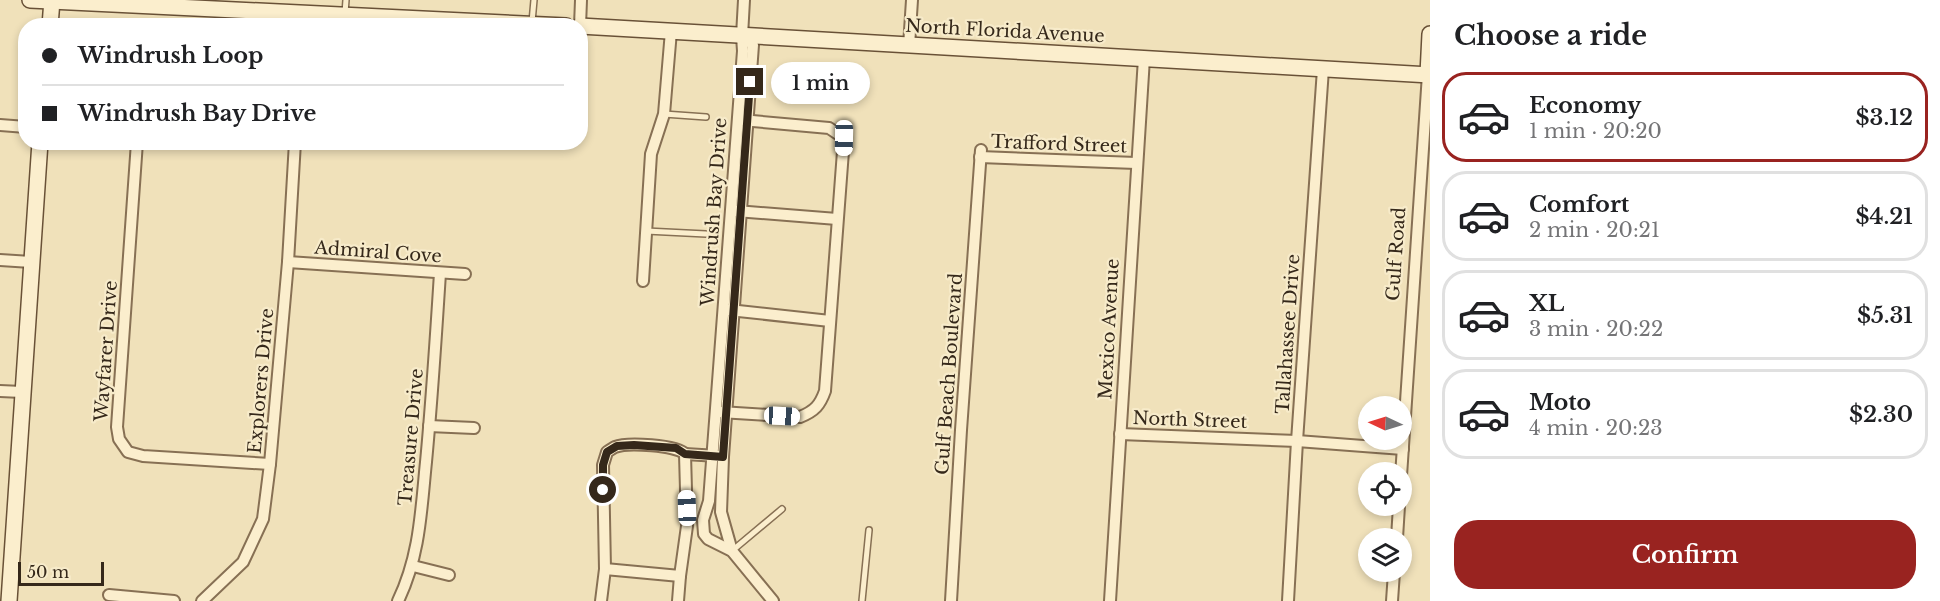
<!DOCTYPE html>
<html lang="en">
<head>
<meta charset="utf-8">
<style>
  :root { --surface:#fff; --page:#f2f2f2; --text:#202124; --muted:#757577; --line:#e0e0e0; --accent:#992320 }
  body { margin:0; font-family:"Libre Baskerville",serif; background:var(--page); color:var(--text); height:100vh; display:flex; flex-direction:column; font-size:22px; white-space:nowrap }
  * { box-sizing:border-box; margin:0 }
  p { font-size:20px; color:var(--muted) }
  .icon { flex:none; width:33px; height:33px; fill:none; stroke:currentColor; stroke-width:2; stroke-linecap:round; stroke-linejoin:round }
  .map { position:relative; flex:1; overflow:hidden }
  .drawer { display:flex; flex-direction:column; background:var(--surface); width:510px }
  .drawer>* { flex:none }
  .top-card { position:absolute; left:18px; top:18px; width:570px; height:132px; border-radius:24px; box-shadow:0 3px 9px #0003; display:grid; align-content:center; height:132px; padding:0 24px; background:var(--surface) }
  .needle { width:39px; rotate:274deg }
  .controls { position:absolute; left:1358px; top:396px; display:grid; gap:12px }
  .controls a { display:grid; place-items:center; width:54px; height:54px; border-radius:50%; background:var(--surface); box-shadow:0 3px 9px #0003; font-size:30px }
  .scale { position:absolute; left:18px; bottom:15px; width:86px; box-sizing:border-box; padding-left:6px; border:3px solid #35281a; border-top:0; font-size:16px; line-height:21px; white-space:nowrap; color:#35281a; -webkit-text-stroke:4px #f7ebca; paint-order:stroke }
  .end { position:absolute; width:27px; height:27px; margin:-14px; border:8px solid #35281a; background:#fff; box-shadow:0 0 0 3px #fff }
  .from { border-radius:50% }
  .bubble { position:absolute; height:42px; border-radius:21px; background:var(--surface); box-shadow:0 3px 9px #0003; font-size:20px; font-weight:600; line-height:42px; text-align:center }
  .car { position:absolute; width:18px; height:36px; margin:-18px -9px; border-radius:8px; box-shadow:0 0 4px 2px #0007; background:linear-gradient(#fff 24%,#345 0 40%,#fff 0 76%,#345 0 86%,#fff 0) }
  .top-card b { display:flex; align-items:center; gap:21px; height:57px; font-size:22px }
  .top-card b+b { border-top:2px solid var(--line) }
  .top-card i { width:15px; height:15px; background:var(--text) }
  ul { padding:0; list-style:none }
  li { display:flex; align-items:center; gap:18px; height:90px; margin:0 12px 9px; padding:0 12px; border:3px solid var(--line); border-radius:24px }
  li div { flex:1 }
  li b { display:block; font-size:22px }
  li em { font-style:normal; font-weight:600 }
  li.active { border-color:var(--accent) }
  li>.icon { width:54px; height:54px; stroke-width:1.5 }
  h2 { padding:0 24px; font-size:27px; line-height:72px }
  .primary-button { display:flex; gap:12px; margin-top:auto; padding:12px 24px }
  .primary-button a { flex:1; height:69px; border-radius:24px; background:var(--accent); color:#fff; font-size:24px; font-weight:600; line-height:69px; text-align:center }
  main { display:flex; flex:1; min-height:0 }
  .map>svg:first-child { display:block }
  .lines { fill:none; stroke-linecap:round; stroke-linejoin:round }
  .lane-casing { stroke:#877054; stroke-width:8 }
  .street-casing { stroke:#877054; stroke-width:14 }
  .secondary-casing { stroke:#695137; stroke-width:18 }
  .lane { stroke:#fbeecd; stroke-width:5 }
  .street { stroke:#fbeecd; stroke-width:10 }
  .secondary { stroke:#fbeecd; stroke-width:15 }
  .route { stroke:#35281a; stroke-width:8 }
  .labels { text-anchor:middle; stroke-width:4.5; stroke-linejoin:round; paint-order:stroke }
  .street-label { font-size:18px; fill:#35281a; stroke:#f7ebca }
</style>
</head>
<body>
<main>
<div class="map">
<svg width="1430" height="601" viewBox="0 0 1430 601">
  <rect width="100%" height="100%" fill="#f0e1ba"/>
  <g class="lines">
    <defs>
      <g id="lane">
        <polyline points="345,13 346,0"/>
        <polyline points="532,22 534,0"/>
        <polyline points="664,114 706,117"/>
        <polyline points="646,231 706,234"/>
        <polyline points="733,550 782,509"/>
        <polyline points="862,601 869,530"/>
      </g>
      <g id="street">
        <polyline points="744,0 742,36 743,51 709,501 703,520 704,534 708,539 732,551 773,601"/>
        <polyline points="580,26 581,0"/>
        <polyline points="909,46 912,0"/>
        <polyline points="0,125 26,127"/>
        <polyline points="137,142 117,427 119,439 128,452 143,456 270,464"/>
        <polyline points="980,157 1136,163"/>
        <polyline points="736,211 837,219"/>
        <polyline points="0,260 31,262"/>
        <polyline points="288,262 465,274"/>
        <polyline points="643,281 651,154 664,114 671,31"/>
        <polyline points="729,310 830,321"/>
        <polyline points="0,391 22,392"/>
        <path d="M720 412 800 417C815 411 820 405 825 391L844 138 829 128 741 120"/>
        <polyline points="429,426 474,428"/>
        <polyline points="1120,434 1297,441 1403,449"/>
        <polyline points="685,454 718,456"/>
        <polyline points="1401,476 1428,74"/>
        <polyline points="1397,538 1399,506"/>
        <polyline points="732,551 721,512 723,457 753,45 742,36"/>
        <polyline points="413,566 449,575"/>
        <polyline points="605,569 680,576"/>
        <polyline points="109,595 174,601"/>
        <polyline points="202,601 243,562 263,519 270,464 288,262 295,142"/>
        <path d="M398 601C420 555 421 511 426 462 432 399 436 336 440 273"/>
        <path d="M601 601 605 569 603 465 607 452C610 450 613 448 615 447 627 442 677 445 685 454L687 526 680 576 678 601"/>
        <polyline points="951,601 961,430 981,150"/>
        <polyline points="1110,601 1144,58"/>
        <polyline points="1288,601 1297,441 1323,69"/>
        <polyline points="1392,601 1394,572"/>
      </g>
      <g id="secondary">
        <polyline points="30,0 566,26"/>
        <polyline points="50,26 52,0"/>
        <polyline points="580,26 1430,75"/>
        <polyline points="1428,74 1430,34"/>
        <polyline points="9,601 40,142"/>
      </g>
    </defs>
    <use href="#lane" class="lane-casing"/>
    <use href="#street" class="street-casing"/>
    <use href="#secondary" class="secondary-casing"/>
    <use href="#lane" class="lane"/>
    <use href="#street" class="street"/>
    <use href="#secondary" class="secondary"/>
  </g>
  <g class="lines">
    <polyline class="route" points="603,490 603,465 607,452 617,446 634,445 676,448 685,454 723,457 750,82"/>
  </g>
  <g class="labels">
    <g class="street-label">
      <text transform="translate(1005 31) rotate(3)" y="6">North Florida Avenue</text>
      <text transform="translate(1059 144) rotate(2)" y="6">Trafford Street</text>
      <text transform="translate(714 212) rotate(-86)" y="6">Windrush Bay Drive</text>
      <text transform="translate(378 252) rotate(4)" y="6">Admiral Cove</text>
      <text transform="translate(1396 254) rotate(-86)" y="6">Gulf Road</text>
      <text transform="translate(1109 329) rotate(-87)" y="6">Mexico Avenue</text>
      <text transform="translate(1288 334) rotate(-86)" y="6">Tallahassee Drive</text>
      <text transform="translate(106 351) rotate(-86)" y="6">Wayfarer Drive</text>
      <text transform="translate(949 374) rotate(-86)" y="6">Gulf Beach Boulevard</text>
      <text transform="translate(261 381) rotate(-85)" y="6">Explorers Drive</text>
      <text transform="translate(1190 420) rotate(2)" y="6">North Street</text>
      <text transform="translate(411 437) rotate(-85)" y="6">Treasure Drive</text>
    </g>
  </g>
</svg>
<div class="controls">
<a><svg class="needle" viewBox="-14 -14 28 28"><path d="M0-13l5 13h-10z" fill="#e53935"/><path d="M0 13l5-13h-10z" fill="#757577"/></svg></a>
<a><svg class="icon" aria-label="locate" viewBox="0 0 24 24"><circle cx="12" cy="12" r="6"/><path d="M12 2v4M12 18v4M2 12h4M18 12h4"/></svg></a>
<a><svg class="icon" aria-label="layers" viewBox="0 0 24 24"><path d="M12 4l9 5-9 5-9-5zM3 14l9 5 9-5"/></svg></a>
</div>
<div class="scale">50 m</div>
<i class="end from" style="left:603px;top:490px"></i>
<i class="end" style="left:750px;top:82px"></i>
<div class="bubble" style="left:771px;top:62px;width:99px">1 min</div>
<i class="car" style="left:844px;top:138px;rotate:181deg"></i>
<i class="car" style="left:782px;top:416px;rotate:93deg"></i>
<i class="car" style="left:687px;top:508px;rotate:358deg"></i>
<div class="top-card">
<b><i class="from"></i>Windrush Loop</b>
<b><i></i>Windrush Bay Drive</b>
</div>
</div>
<section class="drawer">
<h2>Choose a ride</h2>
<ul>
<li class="active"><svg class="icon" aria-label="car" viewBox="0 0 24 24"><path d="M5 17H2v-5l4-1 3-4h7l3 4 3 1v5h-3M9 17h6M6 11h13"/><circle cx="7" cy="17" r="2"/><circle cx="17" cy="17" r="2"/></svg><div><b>Economy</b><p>1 min · 20:20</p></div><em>$3.12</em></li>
<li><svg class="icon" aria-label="car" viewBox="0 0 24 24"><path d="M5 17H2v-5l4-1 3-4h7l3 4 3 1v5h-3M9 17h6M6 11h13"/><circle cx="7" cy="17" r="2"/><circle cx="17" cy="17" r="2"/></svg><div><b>Comfort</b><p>2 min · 20:21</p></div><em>$4.21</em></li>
<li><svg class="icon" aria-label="car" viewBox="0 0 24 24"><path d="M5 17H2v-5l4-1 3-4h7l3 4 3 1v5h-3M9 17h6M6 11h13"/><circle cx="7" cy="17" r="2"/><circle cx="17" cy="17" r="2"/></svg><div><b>XL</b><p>3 min · 20:22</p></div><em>$5.31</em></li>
<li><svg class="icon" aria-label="car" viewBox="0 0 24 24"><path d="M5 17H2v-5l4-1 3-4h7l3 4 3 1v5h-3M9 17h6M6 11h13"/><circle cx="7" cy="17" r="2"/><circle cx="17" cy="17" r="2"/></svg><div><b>Moto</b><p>4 min · 20:23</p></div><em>$2.30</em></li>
</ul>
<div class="primary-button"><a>Confirm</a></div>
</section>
</main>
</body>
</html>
